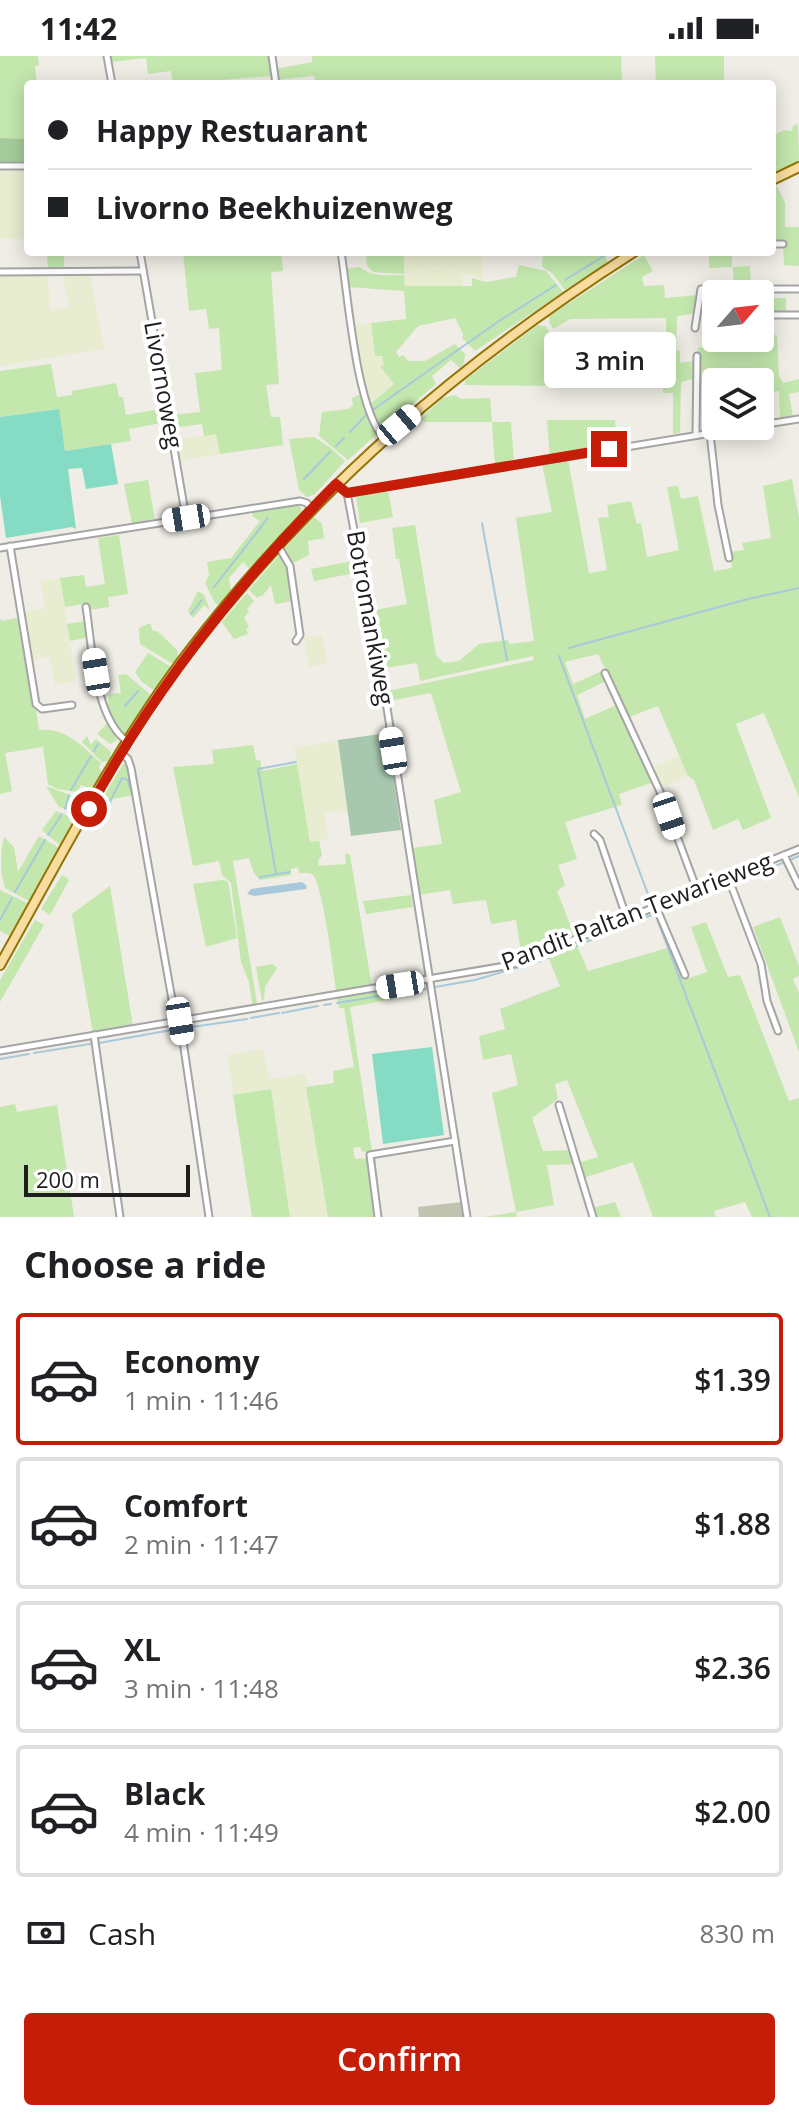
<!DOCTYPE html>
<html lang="en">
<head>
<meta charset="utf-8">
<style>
  :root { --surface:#fff; --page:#f6f6f6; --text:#202124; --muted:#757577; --line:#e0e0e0; --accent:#c51d07 }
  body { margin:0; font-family:"Open Sans",sans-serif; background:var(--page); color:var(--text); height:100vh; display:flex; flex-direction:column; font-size:30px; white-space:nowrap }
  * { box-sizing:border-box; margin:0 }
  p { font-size:26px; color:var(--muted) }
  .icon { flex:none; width:44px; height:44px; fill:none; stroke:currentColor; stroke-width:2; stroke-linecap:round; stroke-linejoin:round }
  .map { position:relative; height:1161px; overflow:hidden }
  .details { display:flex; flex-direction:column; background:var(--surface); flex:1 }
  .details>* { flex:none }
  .banner { position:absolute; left:24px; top:24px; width:752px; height:176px; border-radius:8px; box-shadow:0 4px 20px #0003; display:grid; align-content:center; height:176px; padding:0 24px; background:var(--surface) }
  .needle { width:52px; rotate:62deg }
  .fabs { position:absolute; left:702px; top:224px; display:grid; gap:16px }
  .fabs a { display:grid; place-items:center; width:72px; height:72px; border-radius:8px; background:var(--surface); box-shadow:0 4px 20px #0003; font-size:40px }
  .scale { position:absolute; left:24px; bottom:20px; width:166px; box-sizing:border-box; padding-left:8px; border:4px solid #1e1e1e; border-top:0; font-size:22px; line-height:28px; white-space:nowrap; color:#1e1e1e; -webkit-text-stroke:6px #fff; paint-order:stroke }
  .end { position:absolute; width:36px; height:36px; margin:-18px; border:10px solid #c51d07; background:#fff; box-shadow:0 0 0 4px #fff }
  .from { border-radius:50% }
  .bubble { position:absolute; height:56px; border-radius:8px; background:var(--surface); box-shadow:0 4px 20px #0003; font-size:26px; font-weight:600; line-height:56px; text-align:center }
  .car { position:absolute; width:24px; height:48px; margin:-24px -12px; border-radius:10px; box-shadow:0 0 6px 2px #0007; background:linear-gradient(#fff 24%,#345 0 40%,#fff 0 76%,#345 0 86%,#fff 0) }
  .banner b { display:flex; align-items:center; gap:28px; height:76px; font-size:30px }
  .banner b+b { border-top:2px solid var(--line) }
  .banner i { width:20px; height:20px; background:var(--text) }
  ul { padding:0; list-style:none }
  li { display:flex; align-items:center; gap:24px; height:132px; margin:0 16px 12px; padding:0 8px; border:4px solid var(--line); border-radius:8px }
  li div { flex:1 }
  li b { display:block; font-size:30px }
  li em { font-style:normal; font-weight:600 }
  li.active { border-color:var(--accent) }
  li>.icon { width:72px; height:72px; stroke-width:1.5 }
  h2 { padding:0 24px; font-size:36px; line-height:96px }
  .pay { display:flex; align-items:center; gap:20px; height:88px; padding:0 24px; font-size:30px }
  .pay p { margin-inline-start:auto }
  .cta { display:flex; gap:16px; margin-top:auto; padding:16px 24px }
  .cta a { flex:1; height:92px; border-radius:8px; background:var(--accent); color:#fff; font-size:32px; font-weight:600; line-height:92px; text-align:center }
  .status { display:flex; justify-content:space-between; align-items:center; height:56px; padding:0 40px; background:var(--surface); direction:ltr }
  .status svg { height:22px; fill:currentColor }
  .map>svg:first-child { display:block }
  .construction { fill:#c1c3b1 }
  .farmland { fill:#e8edd1 }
  .grass { fill:#c3e7ad }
  .forest { fill:#a4cd9b }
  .cemetery { fill:#a7c7af }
  .pitch { fill:#86dbc4 }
  .water { fill:#a7c9db }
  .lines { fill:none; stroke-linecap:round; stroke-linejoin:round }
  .stream { stroke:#a7c9db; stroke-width:2 }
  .street-casing { stroke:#a5a5a5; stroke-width:9 }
  .primary-casing { stroke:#937405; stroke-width:12 }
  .street { stroke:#fff; stroke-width:5 }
  .primary { stroke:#f8dca0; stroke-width:8 }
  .route { stroke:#c51d07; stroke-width:10 }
  .labels { text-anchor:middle; stroke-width:8; stroke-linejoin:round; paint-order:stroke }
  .street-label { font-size:24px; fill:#1e1e1e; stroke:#fff }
</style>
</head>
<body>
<div class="status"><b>11:42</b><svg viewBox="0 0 49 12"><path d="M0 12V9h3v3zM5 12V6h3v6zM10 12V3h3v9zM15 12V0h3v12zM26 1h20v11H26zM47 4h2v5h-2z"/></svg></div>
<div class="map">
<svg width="799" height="1161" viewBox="0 0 799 1161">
  <rect width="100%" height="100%" fill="#efede5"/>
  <polygon class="construction" points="462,1146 464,1161 419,1161 418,1151"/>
  <g class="farmland">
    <polygon points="28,112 28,183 0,183 0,113"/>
    <polygon points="404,198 481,198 483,223 442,210 404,218"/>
    <polygon points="442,211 463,218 463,230 404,230 404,219"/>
    <polygon points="48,218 50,254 69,252 63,219 90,219 104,293 0,310 0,219"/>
    <polygon points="371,267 375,300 382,299 384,309 394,328 368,350 354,269"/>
    <polygon points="216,378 220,398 178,405 174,384"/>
    <polygon points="60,522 76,625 55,629 49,600 31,605 23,556 45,552 41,525"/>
    <polygon points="322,579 327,608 309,611 304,582"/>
    <polygon points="338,684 348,756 341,756 340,754 324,757 329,783 310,787 294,692"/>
    <polygon points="679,700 688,720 660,732 651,712"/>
    <polygon points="263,993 269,1023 306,1018 328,1161 290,1161 271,1033 233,1039 227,999"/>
  </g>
  <g class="grass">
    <polygon points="0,0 38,0 39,9 35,10 37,28 28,28 28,83 0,82"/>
    <polygon points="109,0 270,0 273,20 173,28 171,15 148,18 146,2 110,6"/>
    <polygon points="312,0 621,0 622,28 316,28 314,20 276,24 275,13 312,6"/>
    <polygon points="655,0 724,0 724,28 656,28"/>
    <polygon points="798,68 799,105 772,117 772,80 784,74 792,75 793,70"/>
    <polygon points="777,130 785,147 785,171 799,171 799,210 784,209 783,187 772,187 772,132"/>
    <polygon points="47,196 64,196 64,216 48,215"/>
    <polygon points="183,196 281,196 283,215 271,216 279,328 266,329 271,361 280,361 283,389 220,398 216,378 204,380 202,368 173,372 171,359 200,356 195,317 222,314 219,272 209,273 206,253 189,255"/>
    <polygon points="598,196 606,201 608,208 565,234 552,217 542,211 543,198"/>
    <polygon points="709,196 732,196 732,211 750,210 751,231 734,231 733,211 709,212"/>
    <polygon points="366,198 404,198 404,218 373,216 367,210"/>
    <polygon points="644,199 653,215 642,221 644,230 664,229 665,242 699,239 697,257 677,260 676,294 680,295 680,307 693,305 695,307 695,322 681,326 680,377 673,378 673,337 663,337 663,331 465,329 465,324 538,269 546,270 552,283 545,288 554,297 666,296 666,262 570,263 553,273 549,266 549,260"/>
    <path d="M519 209 546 215 563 236 475 295 462 282 463 278 455 262 418 270 396 296 399 301 403 299 408 305H425L455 288 465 298 464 307 460 312 451 304 432 320 436 328 381 375 368 350 394 328 380 310 384 309 382 300H375L371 267 406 263 404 235 348 231 345 213 360 211C372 222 389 219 404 219L405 230H472V222L486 226 516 221Z"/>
    <polygon points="767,242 786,242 786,257 767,258"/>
    <polygon points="713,266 716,266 716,282 753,284 760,280 777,279 779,320 783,327 799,323 799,336 789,338 793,361 780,364 779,335 762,337 762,366 760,367 760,326 716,326 716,338 714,338 714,325 698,328 698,292 715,289"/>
    <polygon points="51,308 57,341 72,339 72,335 116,327 119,341 123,341 126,359 165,352 167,366 129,373 131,385 65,395 58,353 0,361 0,315"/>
    <polygon points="359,339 362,341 377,378 348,404 319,380 322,356 349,353 353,349 352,342"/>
    <polygon points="455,339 461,343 490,342 492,366 425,366 421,363 442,342"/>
    <polygon points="547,364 615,364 617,391 550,402"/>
    <polygon points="492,366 511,366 514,408 495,411"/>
    <polygon points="314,381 331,392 345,405 314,439 307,441 299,434 289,383"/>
    <polygon points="568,404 589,517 607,514 598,462 609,461 607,449 631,445 637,468 641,467 647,501 679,494 667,431 678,430 681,443 698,440 714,515 732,512 730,496 744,494 742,487 771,482 763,430 792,423 799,462 799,741 764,657 736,668 771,762 743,774 738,763 713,774 694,724 688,720 658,650 629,661 598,598 565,606 573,628 602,615 606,625 577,639 585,663 618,648 654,726 619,738 622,749 565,766 577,803 558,809 565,829 557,835 575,881 522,902 516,864 491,868 486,844 453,848 450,834 419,839 412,792 442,788 434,744 461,736 431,637 389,645 388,635 534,604 533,600 420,625 417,607 385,612 375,554 407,548 399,503 396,503 392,472 415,469 436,599 444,607 459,605 479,588 508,584 509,588 534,585 516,462 552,456 542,408"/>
    <polygon points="148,424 155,464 132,468 124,428"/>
    <polygon points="388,435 393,461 360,467 356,440"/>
    <polygon points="294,448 300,450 303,457 249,512 243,506 229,522 231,534 219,549 215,547 205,527 209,519 207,506 231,502 260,465 252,460 254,455"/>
    <polygon points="314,461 322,468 324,482 308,485 309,499 291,508 285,492"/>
    <polygon points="119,479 128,538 108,541 109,551 89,554 88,547 65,551 60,522 84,519 86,531 105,528 98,482"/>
    <polygon points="281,497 288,506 293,545 275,548 271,529 263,539 257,542 249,534"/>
    <polygon points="358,504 360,516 314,525 311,513"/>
    <polygon points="198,535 204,539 210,554 204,549 193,562 188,555"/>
    <polygon points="247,537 254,545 247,553 249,556 244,561 249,571 246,573 248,578 234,583 222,566"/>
    <path d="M0 561 1 565 22 561 39 674C66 671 82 690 101 707L99 711 103 720 91 733 81 729 77 736 57 733 48 728 43 691 5 697 12 735 0 738Z"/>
    <polygon points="87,565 90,581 70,585 67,568"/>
    <path d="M150 567 153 575H157L177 594C179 600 178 606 171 607L140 588 139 572Z"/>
    <polygon points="148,597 171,611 155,635 141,625 135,616"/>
    <path d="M126 618 152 640 129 677 123 679C112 670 104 652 110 638L121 637 118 619Z"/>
    <polygon points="109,665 117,684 110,688 97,678"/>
    <polygon points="87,680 91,689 96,683 111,696 109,705 102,706 82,686"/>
    <path d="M253 689 256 704H260L262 715 297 708 310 786 319 785 322 799 318 805 319 810 346 808 345 797 350 799 372 931 341 936 336 934C334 917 322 823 312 818 308 816 304 818 299 817L298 811 291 813V819L260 824 254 817 249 802 233 805 257 947V950L253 952 249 926 241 906 231 827 222 819 219 805 193 810 173 711 214 708 212 694Z"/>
    <polygon points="123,708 128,709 133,739 113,743 104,758 97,752"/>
    <polygon points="46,730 83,744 85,749 80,757 59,751"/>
    <polygon points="56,755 77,764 62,791 42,774"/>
    <path d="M39 780 61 793 33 844 29 845 5 832C0 815 0 796 4 781L14 791 18 816Z"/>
    <polygon points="62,819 69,824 50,859 41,853"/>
    <polygon points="222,824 227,825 229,830 237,882 206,891 193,828"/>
    <polygon points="110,830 133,970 93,977 72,858"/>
    <polygon points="0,834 29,848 10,880 0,875"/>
    <polygon points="411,839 413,851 366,858 363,845"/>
    <polygon points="780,861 799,910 799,920 793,923 799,937 799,996 753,871"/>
    <polygon points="35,864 44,869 0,946 0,924"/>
    <polygon points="706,866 728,921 740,919 789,1045 799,1042 799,1161 752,1161 745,1146 714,1155 716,1161 653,1161 633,1106 583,1122 578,1107 598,1101 567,1024 555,1028 558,1043 532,1062 543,1095 572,1094 576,1108 547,1109 554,1149 516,1156 517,1161 484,1161 516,1156 492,1037 518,1029 511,998 483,1004 479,980 505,973 500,953 560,930 547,898 576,887 588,915 671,891 683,924 707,916 691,871"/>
    <polygon points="273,908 277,912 265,931 264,944 262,945 256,911"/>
    <polygon points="394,933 393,943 350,951 372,1095 362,1096 360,1091 353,1092 355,1103 368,1102 377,1161 328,1161 306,1031 334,1027 333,1015 354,1011 344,952 339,952 337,942"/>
    <polygon points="271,1033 290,1161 252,1161 233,1039"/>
    <polygon points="15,1048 17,1056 57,1049 74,1161 0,1161 0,1051"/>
    <polygon points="615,1146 621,1161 595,1161 592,1152"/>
  </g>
  <polygon class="forest" points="0,82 28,83 28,108 0,109"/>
  <polygon class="cemetery" points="387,677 401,774 351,780 338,684"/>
  <g class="pitch">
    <polygon points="59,353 65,395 111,388 118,428 86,433 82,412 68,413 76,473 72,471 6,482 0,440 0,361"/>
    <polygon points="432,991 444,1079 383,1088 372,998"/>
  </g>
  <polygon class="water" points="302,826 307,830 306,833 254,840 247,838 251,833"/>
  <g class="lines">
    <g class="stream">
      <polyline points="565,224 604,200"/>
      <polyline points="374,353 499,265 556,229"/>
      <polyline points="350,376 366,359"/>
      <polyline points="336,390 344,382"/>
      <polyline points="304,423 330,396"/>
      <polyline points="482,467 507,604"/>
      <polyline points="214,531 268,462"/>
      <polyline points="191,558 202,544"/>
      <polyline points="569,592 748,543 799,532"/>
      <polyline points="559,600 652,849"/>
      <polyline points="125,650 138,635"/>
      <polyline points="94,695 98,688"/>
      <polyline points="71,734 91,700"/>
      <polyline points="65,753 69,739"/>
      <polyline points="104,757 122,722 128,724 130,732"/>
      <polyline points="48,779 62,758"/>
      <polyline points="790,804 799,800"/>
      <polyline points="276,818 258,713 296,706"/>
      <polyline points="260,821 290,816"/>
      <polyline points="734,826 785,806"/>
      <polyline points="15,836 45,784"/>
      <polyline points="663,854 729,828"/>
      <polyline points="654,855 770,1161"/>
      <polyline points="0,864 12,842"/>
      <polyline points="535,907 654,858"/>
      <polyline points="435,931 475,924 530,908"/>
      <polyline points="400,936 426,933"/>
      <polyline points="337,947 392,938"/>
      <polyline points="324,949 331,948"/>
      <polyline points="282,957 318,950"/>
      <polyline points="251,962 279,957"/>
      <polyline points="185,972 247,963"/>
      <polyline points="99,987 177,973"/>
      <polyline points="34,997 90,988"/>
      <polyline points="0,1003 29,998"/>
      <polyline points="374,1101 380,1155"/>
    </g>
    <defs>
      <g id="street">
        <polyline points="107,0 112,28"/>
        <polyline points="272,0 276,28"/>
        <polyline points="0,110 28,110"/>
        <polyline points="772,188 783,188"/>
        <polyline points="140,196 186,462"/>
        <path d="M341 196C348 239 356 353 384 382"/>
        <polyline points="0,216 143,215"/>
        <polyline points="760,259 799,259"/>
        <polyline points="695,272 701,233 799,233"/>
        <polyline points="760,369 799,363"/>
        <polyline points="710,377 718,449 729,502"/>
        <polyline points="696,379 697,300"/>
        <polyline points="336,428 347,437 754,370"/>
        <polyline points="347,437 384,633 467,1161"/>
        <polyline points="10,490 36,648 42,653 72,649"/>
        <polyline points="0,492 300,445 307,447 311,453"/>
        <polyline points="280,493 290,510 300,579 296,585"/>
        <path d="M86 551C92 588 94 663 128 686"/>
        <polyline points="605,617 662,740 697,834"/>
        <polyline points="121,697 128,703 131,712 176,966"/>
        <polyline points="594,778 600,784 627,863"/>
        <polyline points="784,799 799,830"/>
        <polyline points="728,821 761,908 767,945 778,975"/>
        <polyline points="656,851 685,919"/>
        <polyline points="180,965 209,1161"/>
        <polyline points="94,979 120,1161"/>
        <polyline points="0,995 511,909 799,793"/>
        <polyline points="559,1049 593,1161"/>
        <polyline points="378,1161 370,1099 455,1085"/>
      </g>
      <g id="primary">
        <polyline points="772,124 799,111"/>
        <path d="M0 909C59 804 117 689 191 593 317 430 460 307 634 196"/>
      </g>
    </defs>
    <use href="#street" class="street-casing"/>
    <use href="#primary" class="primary-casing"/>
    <use href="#street" class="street"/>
    <use href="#primary" class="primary"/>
  </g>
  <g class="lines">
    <path class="route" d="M89 753C154 633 240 525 336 428L347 437 609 393"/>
  </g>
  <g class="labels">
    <g class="street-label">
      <text transform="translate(163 329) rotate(80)" y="8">Livornoweg</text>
      <text transform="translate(370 562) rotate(80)" y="8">Botromankiweg</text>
      <text transform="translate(637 856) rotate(-21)" y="8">Pandit Paltan Tewarieweg</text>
    </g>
  </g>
</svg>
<div class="fabs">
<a><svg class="needle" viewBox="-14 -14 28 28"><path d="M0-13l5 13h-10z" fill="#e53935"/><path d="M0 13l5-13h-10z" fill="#757577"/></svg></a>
<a><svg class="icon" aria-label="layers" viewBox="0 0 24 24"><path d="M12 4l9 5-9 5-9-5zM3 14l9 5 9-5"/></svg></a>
</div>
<div class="scale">200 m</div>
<i class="end from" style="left:89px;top:753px"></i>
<i class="end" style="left:609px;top:393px"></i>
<div class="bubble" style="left:544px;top:276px;width:132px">3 min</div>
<i class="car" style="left:399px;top:369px;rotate:50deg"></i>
<i class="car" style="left:186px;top:462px;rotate:261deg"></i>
<i class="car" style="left:96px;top:616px;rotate:351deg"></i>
<i class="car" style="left:393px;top:695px;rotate:351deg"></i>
<i class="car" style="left:669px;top:760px;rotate:161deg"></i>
<i class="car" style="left:400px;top:929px;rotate:261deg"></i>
<i class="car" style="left:180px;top:965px;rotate:171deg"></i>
<div class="banner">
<b><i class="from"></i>Happy Restuarant</b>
<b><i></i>Livorno Beekhuizenweg</b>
</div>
</div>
<section class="details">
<h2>Choose a ride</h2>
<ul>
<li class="active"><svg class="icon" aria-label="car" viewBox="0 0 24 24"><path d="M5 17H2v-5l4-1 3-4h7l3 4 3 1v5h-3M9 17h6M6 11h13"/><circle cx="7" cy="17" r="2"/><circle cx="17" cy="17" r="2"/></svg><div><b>Economy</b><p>1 min · 11:46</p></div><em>$1.39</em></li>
<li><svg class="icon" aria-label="car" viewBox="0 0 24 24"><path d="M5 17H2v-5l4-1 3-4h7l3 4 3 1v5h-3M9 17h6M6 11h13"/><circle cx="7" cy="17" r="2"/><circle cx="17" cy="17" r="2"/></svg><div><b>Comfort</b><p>2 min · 11:47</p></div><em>$1.88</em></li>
<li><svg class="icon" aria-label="car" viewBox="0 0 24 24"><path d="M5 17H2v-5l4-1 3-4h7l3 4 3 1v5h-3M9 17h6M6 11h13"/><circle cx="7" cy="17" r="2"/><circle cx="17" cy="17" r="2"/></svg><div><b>XL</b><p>3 min · 11:48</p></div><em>$2.36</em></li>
<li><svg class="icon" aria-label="car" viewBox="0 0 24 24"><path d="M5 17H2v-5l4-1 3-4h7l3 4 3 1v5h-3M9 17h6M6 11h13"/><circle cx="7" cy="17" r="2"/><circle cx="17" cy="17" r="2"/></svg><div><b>Black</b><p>4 min · 11:49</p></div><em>$2.00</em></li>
</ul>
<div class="pay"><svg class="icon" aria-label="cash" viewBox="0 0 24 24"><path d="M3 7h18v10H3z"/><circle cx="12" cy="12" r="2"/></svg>Cash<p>830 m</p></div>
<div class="cta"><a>Confirm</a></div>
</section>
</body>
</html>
